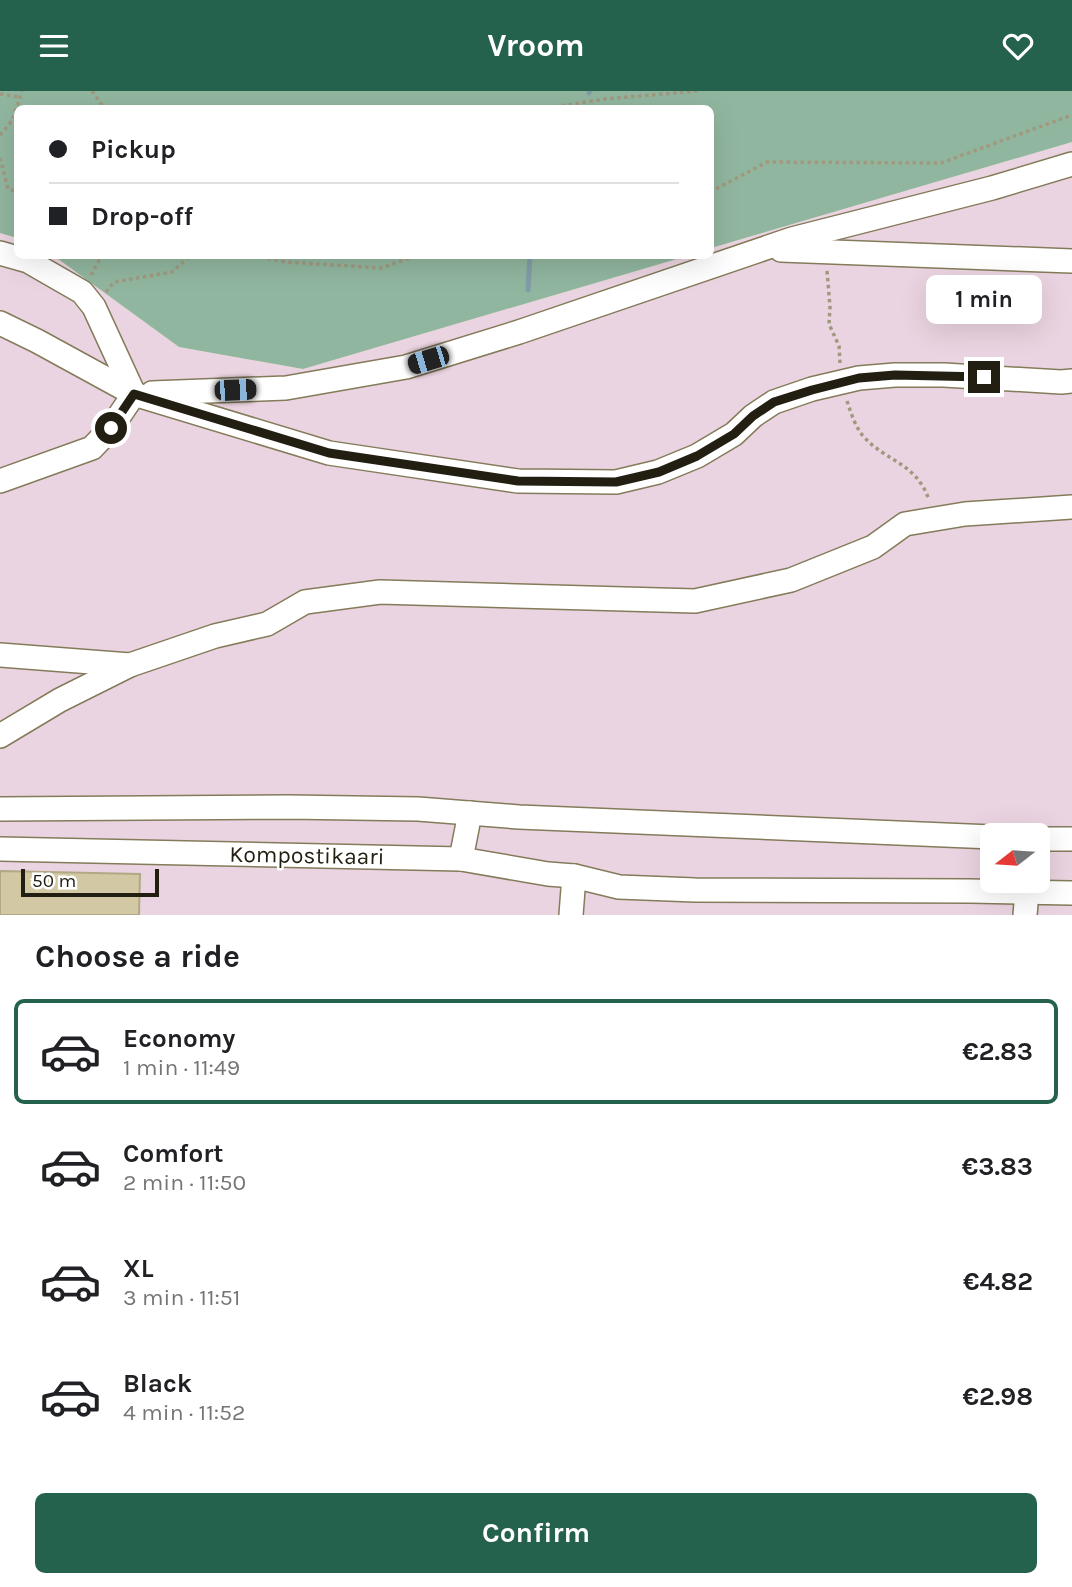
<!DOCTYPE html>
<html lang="en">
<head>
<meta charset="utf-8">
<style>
  :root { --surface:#fff; --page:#f2f2f2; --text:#202124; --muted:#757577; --line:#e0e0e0; --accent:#24624e }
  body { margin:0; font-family:Karla,sans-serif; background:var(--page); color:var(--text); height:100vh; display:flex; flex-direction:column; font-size:26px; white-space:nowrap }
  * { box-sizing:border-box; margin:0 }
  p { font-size:23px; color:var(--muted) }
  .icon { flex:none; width:38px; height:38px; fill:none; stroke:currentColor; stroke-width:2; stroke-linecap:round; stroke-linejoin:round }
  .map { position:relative; height:824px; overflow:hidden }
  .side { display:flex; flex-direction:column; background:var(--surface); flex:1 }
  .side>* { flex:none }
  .guide { position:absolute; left:14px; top:14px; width:700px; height:154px; border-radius:10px; box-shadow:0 7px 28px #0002; display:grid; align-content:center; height:154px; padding:0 35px; background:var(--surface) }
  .needle { width:46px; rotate:253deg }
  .fabs { position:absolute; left:980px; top:732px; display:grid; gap:14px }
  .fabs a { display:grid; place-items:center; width:70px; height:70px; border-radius:10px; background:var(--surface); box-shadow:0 7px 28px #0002; font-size:35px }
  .scale { position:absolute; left:21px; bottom:18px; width:138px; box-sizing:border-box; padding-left:7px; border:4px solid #221e11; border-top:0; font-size:19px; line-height:24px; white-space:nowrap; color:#221e11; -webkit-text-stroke:5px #fff; paint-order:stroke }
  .end { position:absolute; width:32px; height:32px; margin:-16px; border:9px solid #221e11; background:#fff; box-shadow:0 0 0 4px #fff }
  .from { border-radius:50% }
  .bubble { position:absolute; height:49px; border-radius:10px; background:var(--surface); box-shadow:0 7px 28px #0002; font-size:23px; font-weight:700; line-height:49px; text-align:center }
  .car { position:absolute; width:21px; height:42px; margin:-21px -10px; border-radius:9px; box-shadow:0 0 5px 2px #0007; background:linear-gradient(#222 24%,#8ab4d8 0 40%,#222 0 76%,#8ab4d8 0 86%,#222 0) }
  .guide b { display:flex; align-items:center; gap:24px; height:66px; font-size:26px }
  .guide b+b { border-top:2px solid var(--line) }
  .guide i { width:18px; height:18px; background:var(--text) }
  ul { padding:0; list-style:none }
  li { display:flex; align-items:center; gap:21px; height:105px; margin:0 14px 10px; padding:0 21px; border:4px solid transparent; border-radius:10px }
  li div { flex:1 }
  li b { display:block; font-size:26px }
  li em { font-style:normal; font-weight:700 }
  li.on { border-color:var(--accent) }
  li>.icon { width:63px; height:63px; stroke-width:1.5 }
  h2 { padding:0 35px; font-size:32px; line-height:84px }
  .primary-button { display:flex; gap:14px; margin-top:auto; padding:14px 35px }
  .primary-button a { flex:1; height:80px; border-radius:10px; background:var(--accent); color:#fff; font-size:28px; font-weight:700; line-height:80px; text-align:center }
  header { display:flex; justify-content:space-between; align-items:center; height:91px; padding:0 35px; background:var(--accent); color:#fff; font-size:32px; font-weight:700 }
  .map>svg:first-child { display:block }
  .industrial { fill:#ebd4e1; fill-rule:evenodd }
  .forest { fill:#91b69f }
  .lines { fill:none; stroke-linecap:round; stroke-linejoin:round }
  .stream { stroke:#829da7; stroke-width:5 }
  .building { fill:#d2c8a3; stroke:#b1a886; stroke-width:2 }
  .minor-casing { stroke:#847b5a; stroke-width:26 }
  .path { stroke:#a1997e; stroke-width:3.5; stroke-dasharray:3.5 3.5; stroke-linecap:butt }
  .minor { stroke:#fff; stroke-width:23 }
  .route { stroke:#221e11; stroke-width:9 }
  .labels { text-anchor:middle; stroke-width:5; stroke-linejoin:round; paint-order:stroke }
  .street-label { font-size:23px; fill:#221e11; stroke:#fff }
</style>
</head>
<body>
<header><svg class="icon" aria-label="menu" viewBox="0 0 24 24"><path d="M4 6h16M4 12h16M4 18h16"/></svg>Vroom<svg class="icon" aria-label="heart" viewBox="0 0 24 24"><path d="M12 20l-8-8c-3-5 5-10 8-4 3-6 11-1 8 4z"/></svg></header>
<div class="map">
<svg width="1072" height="824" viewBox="0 0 1072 824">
  <rect width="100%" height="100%" fill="#efe6c2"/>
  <path class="industrial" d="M1072 51V824H0V142L17 147 18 164 54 165 179 256 303 278 687 165 710 164 711 157ZM992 744H1038V789H992Z"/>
  <g class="forest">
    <polygon points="0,0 1072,0 1072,51 711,157 710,18 18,18 17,147 0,142"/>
    <polygon points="54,165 687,165 303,278 179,256"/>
  </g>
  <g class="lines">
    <g class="stream">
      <polyline points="589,2 590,0"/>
      <polyline points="528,199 530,164"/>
    </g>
  </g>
  <polygon class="building" points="0,780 140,783 139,824 0,824"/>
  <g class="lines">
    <defs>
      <g id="minor">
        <polyline points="781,159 1072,170"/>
        <polyline points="0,162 28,170 82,201 94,216 134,303 111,337 92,357 0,390"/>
        <polyline points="0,232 37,250 134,303 329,362 518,390 616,391 658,381 697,365 734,343 753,325 774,311 812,298 859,287 895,284 944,284 1061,291 1072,290"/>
        <polyline points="152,302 286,297 406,276 519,241 792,148 992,97 1072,73"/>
        <polyline points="0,564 130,574"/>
        <polyline points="0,645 60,609 130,574 215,545 267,533 305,511 380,501 695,510 791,489 873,456 905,433 965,423 1072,416"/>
        <polyline points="0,718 288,716 418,718 519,726 992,746"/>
        <polyline points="1038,748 1072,748"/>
        <polyline points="0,758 461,768 548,783 574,785 571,824"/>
        <polyline points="461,768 470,722"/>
        <polyline points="574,785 619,796 695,799 970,800 1072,802"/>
        <polyline points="1025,824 1027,801"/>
      </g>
    </defs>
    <use href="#minor" class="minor-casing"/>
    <g class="path">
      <polyline points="92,0 105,18"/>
      <polyline points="0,3 19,6"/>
      <polyline points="541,18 605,8 698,0"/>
      <polyline points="0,44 12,30 22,0"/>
      <polyline points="0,67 8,98 18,101"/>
      <polyline points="710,101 767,71 941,72 1072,24"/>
      <polyline points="254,164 286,171 382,177 417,164"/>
      <polyline points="827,180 830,216 829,233 839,255 840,272"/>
      <polyline points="91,184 102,164"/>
      <polyline points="106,201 114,191 172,181 191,164"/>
      <path d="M847 310C851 322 855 335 863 345 886 371 916 371 929 409"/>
    </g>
    <use href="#minor" class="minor"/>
  </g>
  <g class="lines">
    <polyline class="route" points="111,337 134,303 329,362 518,390 616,391 659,381 697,365 734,343 753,325 774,311 812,299 859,287 895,284 984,286"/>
  </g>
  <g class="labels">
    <g class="street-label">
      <text transform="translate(307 764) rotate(1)" y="8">Kompostikaari</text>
    </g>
  </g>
</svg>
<div class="fabs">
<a><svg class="needle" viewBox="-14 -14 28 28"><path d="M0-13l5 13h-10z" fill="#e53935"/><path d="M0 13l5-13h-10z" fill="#757577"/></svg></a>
</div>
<div class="scale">50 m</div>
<i class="end from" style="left:111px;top:337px"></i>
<i class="end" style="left:984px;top:286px"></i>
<div class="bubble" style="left:926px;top:184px;width:116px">1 min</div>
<i class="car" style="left:428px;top:269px;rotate:253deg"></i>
<i class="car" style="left:235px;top:299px;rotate:88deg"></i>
<div class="guide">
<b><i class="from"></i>Pickup</b>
<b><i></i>Drop-off</b>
</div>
</div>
<section class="side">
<h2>Choose a ride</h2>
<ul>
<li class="on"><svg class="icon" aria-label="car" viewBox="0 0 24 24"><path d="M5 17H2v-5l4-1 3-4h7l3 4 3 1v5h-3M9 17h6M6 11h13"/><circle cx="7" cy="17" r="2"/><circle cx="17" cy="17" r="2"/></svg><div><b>Economy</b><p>1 min · 11:49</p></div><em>€2.83</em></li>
<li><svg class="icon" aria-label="car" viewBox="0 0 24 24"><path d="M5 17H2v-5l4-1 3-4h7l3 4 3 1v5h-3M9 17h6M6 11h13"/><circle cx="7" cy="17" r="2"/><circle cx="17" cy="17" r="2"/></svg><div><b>Comfort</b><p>2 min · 11:50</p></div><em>€3.83</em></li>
<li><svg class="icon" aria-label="car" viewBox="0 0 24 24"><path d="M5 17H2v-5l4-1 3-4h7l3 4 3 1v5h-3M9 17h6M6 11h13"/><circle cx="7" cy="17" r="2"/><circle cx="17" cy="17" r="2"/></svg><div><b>XL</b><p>3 min · 11:51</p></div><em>€4.82</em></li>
<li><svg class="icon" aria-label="car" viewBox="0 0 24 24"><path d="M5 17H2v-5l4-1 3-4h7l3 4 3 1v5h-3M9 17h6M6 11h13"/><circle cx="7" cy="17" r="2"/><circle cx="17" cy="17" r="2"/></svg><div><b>Black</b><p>4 min · 11:52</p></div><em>€2.98</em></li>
</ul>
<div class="primary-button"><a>Confirm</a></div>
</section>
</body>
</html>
